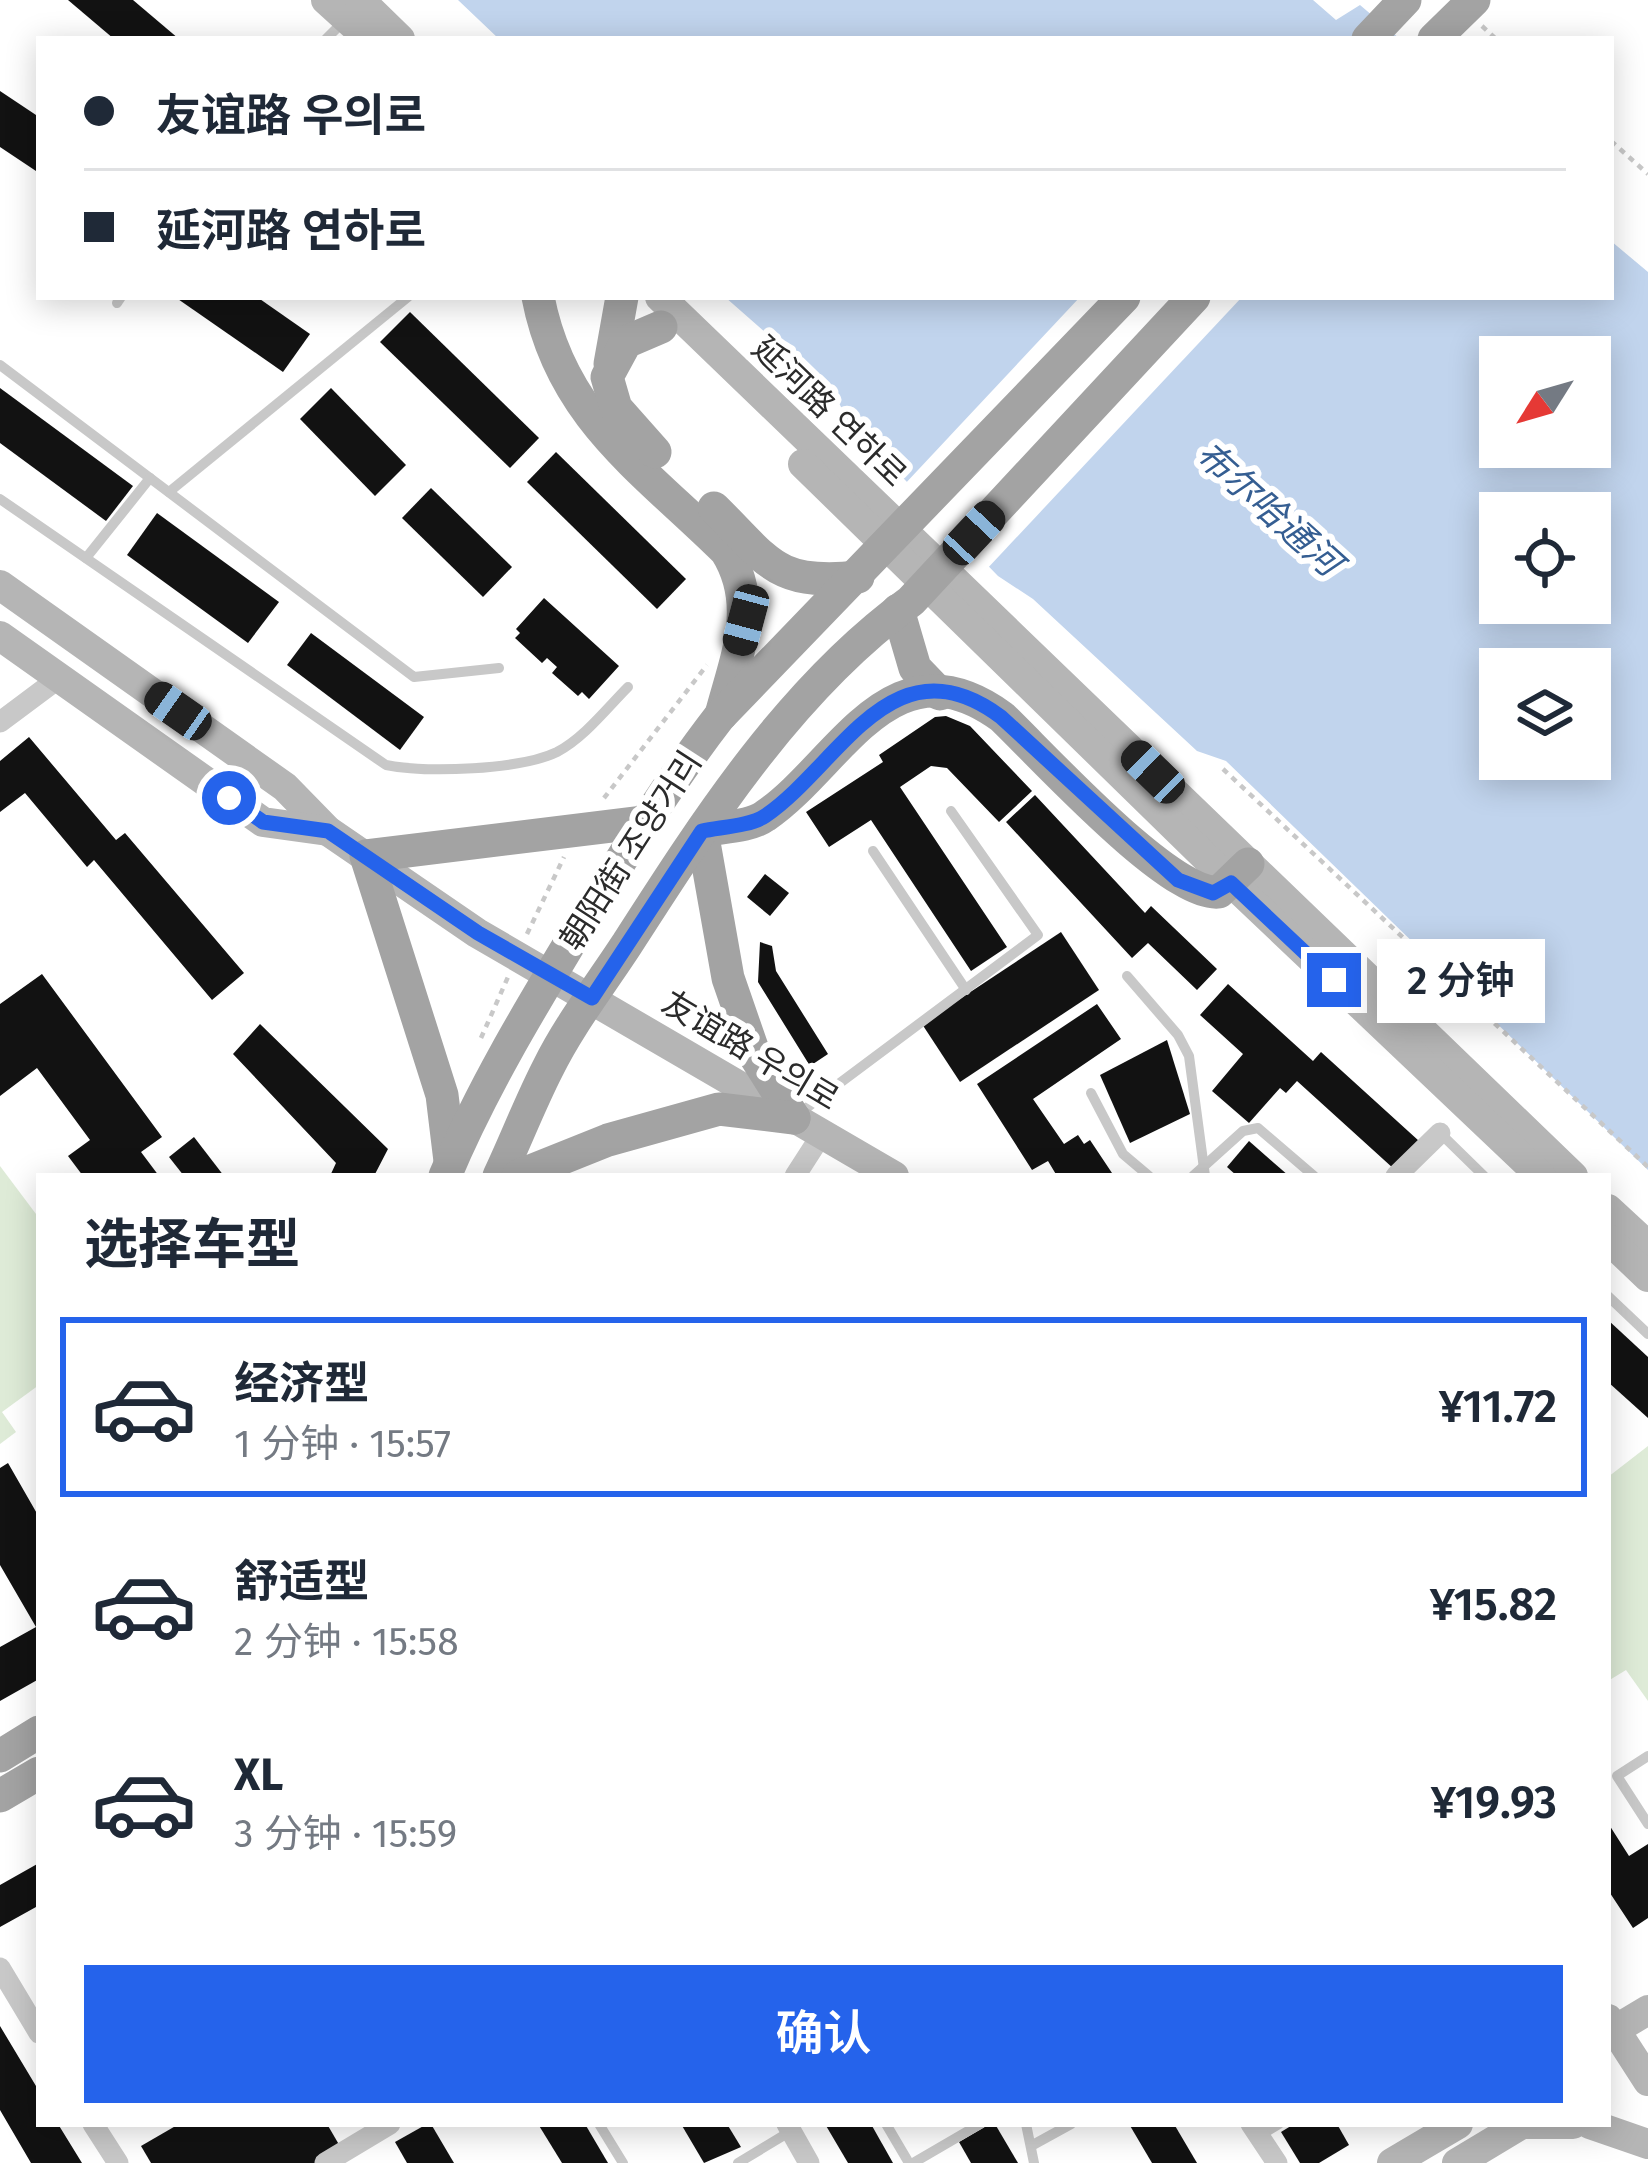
<!DOCTYPE html>
<html lang="zh">
<head>
<meta charset="utf-8">
<style>
  :root { --surface:#fff; --page:#f2f2f3; --text:#1f2937; --muted:#747a83; --line:#e0e1e3; --accent:#2563eb }
  body { margin:0; font-family:"Fira Sans","Noto Sans SC","Noto Sans KR",sans-serif; background:var(--page); color:var(--text); height:100vh; display:flex; flex-direction:column; font-size:45px; white-space:nowrap }
  * { box-sizing:border-box; margin:0 }
  p { font-size:39px; color:var(--muted) }
  .icon { flex:none; width:66px; height:66px; fill:none; stroke:currentColor; stroke-width:2; stroke-linecap:round; stroke-linejoin:round }
  .map { position:relative; flex:1; overflow:hidden }
  .panel { position:absolute; left:36px; top:1173px; width:1575px; height:954px; display:flex; flex-direction:column; background:var(--surface); border-radius:0px; box-shadow:0 6px 30px #0003 }
  .panel>* { flex:none }
  .hud { position:absolute; left:36px; top:36px; width:1578px; height:264px; border-radius:0px; box-shadow:0 6px 30px #0003; display:grid; align-content:center; height:264px; padding:0 48px; background:var(--surface) }
  .needle { width:78px; rotate:233deg }
  .controls { position:absolute; left:1479px; top:336px; display:grid; gap:24px }
  .controls a { display:grid; place-items:center; width:132px; height:132px; border-radius:0px; background:var(--surface); box-shadow:0 6px 30px #0003; font-size:60px }
  .end { position:absolute; width:54px; height:54px; margin:-27px; border:15px solid #2563eb; background:#fff; box-shadow:0 0 0 6px #fff }
  .from { border-radius:50% }
  .bubble { position:absolute; height:84px; border-radius:0px; background:var(--surface); box-shadow:0 6px 30px #0003; font-size:39px; font-weight:600; line-height:84px; text-align:center }
  .car { position:absolute; width:36px; height:72px; margin:-36px -18px; border-radius:15px; box-shadow:0 0 9px 3px #0007; background:linear-gradient(#222 24%,#8ab4d8 0 40%,#222 0 76%,#8ab4d8 0 86%,#222 0) }
  .hud b { display:flex; align-items:center; gap:42px; height:114px; font-size:45px }
  .hud b+b { border-top:3px solid var(--line) }
  .hud i { width:30px; height:30px; background:var(--text) }
  ul { padding:0; list-style:none }
  li { display:flex; align-items:center; gap:36px; height:180px; margin:0 24px 18px; padding:0 24px; border:6px solid transparent; border-radius:0px }
  li div { flex:1 }
  li b { display:block; font-size:45px }
  li em { font-style:normal; font-weight:600 }
  li.active { border-color:var(--accent) }
  li>.icon { width:108px; height:108px; stroke-width:1.5 }
  h2 { padding:0 48px; font-size:54px; line-height:144px }
  .button { display:flex; gap:24px; margin-top:auto; padding:24px 48px }
  .button a { flex:1; height:138px; border-radius:0px; background:var(--accent); color:#fff; font-size:48px; font-weight:600; line-height:138px; text-align:center }
  .map>svg:first-child { display:block }
  .green { fill:#deebd7 }
  .water { fill:#c1d4ed; fill-rule:evenodd }
  .pier { fill:#fff }
  .building { fill:#121212 }
  .lines { fill:none; stroke-linecap:round; stroke-linejoin:round }
  .path { stroke:#c8c8c8; stroke-width:4.5; stroke-dasharray:6 6; stroke-linecap:butt }
  .service { stroke:#c8c8c8; stroke-width:10 }
  .minor { stroke:#c8c8c8; stroke-width:21 }
  .secondary { stroke:#b5b5b5; stroke-width:30 }
  .primary { stroke:#a3a3a3; stroke-width:33 }
  .route { stroke:#2563eb; stroke-width:15 }
  .labels { text-anchor:middle; stroke-width:12; stroke-linejoin:round; paint-order:stroke }
  .street-label { font-size:33px; fill:#2b2b2b; stroke:#fff }
  .water-label { font-size:36px; font-style:italic; fill:#355e92; stroke:#fff }
</style>
</head>
<body>
<div class="map">
<svg width="1648" height="2163" viewBox="0 0 1648 2163">
  <rect width="100%" height="100%" fill="#fff"/>
  <g class="green">
    <polygon points="0,1166 39,1218 39,1385 2,1412 16,1432 0,1444"/>
    <polygon points="1648,1446 1648,1701 1626,1670 1608,1681 1608,1477"/>
  </g>
  <g class="water">
    <polygon points="458,0 1313,0 1336,20 1360,5 1400,39 499,39"/>
    <path d="M1611 241 1648 272V1170L1226 761 1197 751 1033 599 998 576 848 421 834 393 725 297H1611ZM1500 357H1590V447H1500ZM1500 513H1590V603H1500ZM1500 669H1590V759H1500Z"/>
  </g>
  <polygon class="pier" points="1080,297 1242,297 985,571 903,486"/>
  <g class="building">
    <polygon points="68,0 133,0 179,39 114,39"/>
    <polygon points="0,91 39,117 39,173 0,147"/>
    <polygon points="175,297 257,297 310,334 283,372"/>
    <polygon points="410,312 539,438 510,468 380,342"/>
    <polygon points="0,388 133,486 106,521 0,443"/>
    <polygon points="331,388 406,465 375,496 300,419"/>
    <polygon points="556,452 686,579 657,609 527,482"/>
    <polygon points="431,488 512,567 483,597 402,518"/>
    <polygon points="157,513 279,602 248,643 127,555"/>
    <polygon points="544,598 619,666 589,699 582,692 578,696 552,673 557,667 547,658 542,663 515,638 520,633 516,629"/>
    <polygon points="311,633 424,717 400,750 287,665"/>
    <polygon points="946,716 970,726 1032,791 999,822 947,768 931,766 900,787 1007,947 971,971 871,820 829,847 806,812 883,762 879,755 935,717"/>
    <polygon points="29,737 116,840 125,833 244,973 212,1000 94,860 87,867 25,793 0,812 0,761"/>
    <polygon points="1035,795 1145,913 1151,906 1217,969 1197,990 1148,943 1132,958 1006,822"/>
    <polygon points="765,874 789,893 770,916 747,897"/>
    <polygon points="1061,932 1099,990 960,1082 922,1024"/>
    <polygon points="760,942 772,946 776,971 828,1054 810,1066 758,982"/>
    <polygon points="42,974 162,1137 141,1152 159,1176 83,1176 68,1156 90,1140 37,1068 0,1096 0,1004"/>
    <polygon points="1228,984 1313,1061 1321,1052 1419,1141 1394,1169 1297,1081 1286,1093 1280,1088 1249,1123 1212,1091 1243,1054 1200,1015"/>
    <polygon points="1097,1004 1121,1039 1033,1099 1064,1144 1078,1135 1084,1144 1090,1140 1114,1176 1057,1176 1048,1161 1032,1170 977,1084"/>
    <polygon points="260,1024 388,1149 374,1176 330,1176 336,1163 233,1054"/>
    <polygon points="1167,1040 1190,1114 1130,1143 1100,1075"/>
    <polygon points="194,1137 224,1176 184,1176 169,1157"/>
    <polygon points="1249,1141 1289,1176 1237,1176 1227,1167"/>
    <polygon points="1608,1320 1648,1357 1648,1418 1608,1382"/>
    <polygon points="8,1463 39,1517 39,1679 0,1701 0,1647 36,1627 0,1565 0,1468"/>
    <polygon points="1608,1823 1629,1856 1648,1844 1648,1918 1633,1928 1608,1890"/>
    <polygon points="39,1863 39,1912 36,1907 0,1927 0,1885"/>
    <polygon points="0,2026 39,2091 39,2124 58,2124 82,2163 31,2163 0,2110"/>
    <polygon points="179,2124 327,2124 341,2148 316,2163 151,2163 141,2146"/>
    <polygon points="427,2124 431,2124 454,2163 407,2163 395,2142"/>
    <polygon points="538,2124 585,2124 608,2163 562,2163"/>
    <polygon points="681,2124 727,2124 741,2147 704,2163"/>
    <polygon points="825,2124 871,2124 893,2163 848,2163"/>
    <polygon points="990,2124 995,2124 1018,2163 971,2163 959,2142"/>
    <polygon points="1129,2124 1174,2124 1197,2163 1152,2163"/>
    <polygon points="1294,2124 1337,2124 1349,2145 1319,2163 1300,2163 1281,2132"/>
  </g>
  <g class="lines">
    <g class="path">
      <polyline points="1482,26 1496,39"/>
      <polyline points="1611,141 1648,174"/>
      <polyline points="1223,769 1648,1167"/>
      <polyline points="604,798 707,665"/>
      <polyline points="527,934 564,857"/>
      <polyline points="481,1038 508,977"/>
    </g>
    <g class="service">
      <polyline points="326,39 345,20"/>
      <polyline points="117,303 121,297"/>
      <polyline points="0,365 414,677 499,668"/>
      <polyline points="169,492 408,297"/>
      <path d="M0 499 386 765C427 773 520 770 557 752 584 738 607 708 628 687"/>
      <polyline points="86,558 150,478"/>
      <polyline points="873,851 966,990"/>
      <polyline points="1127,976 1178,1035 1189,1056 1205,1176"/>
      <polyline points="1091,1093 1123,1154 1149,1176"/>
      <polyline points="797,1115 1038,935 951,811"/>
      <polyline points="1440,1133 1484,1176"/>
      <polyline points="1193,1176 1243,1131 1258,1128 1314,1176"/>
      <polyline points="1608,1296 1648,1334"/>
      <polyline points="1648,1756 1617,1776 1648,1824"/>
      <polyline points="599,2124 623,2163"/>
      <polyline points="886,2124 909,2163"/>
      <polyline points="1026,2124 1034,2163"/>
      <polyline points="1259,2136 1279,2124"/>
      <polyline points="1031,2146 1071,2124"/>
      <polyline points="738,2163 791,2131"/>
      <polyline points="913,2163 980,2124"/>
    </g>
    <g class="minor">
      <polyline points="0,722 59,678"/>
      <polyline points="795,1176 822,1134"/>
      <polyline points="1396,1176 1440,1133"/>
      <polyline points="0,1968 39,2033"/>
      <polyline points="93,2124 118,2163"/>
      <polyline points="787,2124 809,2163"/>
      <polyline points="1251,2124 1277,2163"/>
      <polyline points="325,2163 390,2124"/>
    </g>
    <g class="secondary">
      <polyline points="326,0 369,39"/>
      <polyline points="360,0 400,39"/>
      <polyline points="660,297 1573,1176"/>
      <polyline points="803,464 1231,882 1541,1176"/>
      <polyline points="0,585 285,787 328,831 477,933 894,1176"/>
      <polyline points="0,636 263,822 328,831"/>
      <polyline points="1608,1209 1648,1246"/>
      <polyline points="1608,1239 1648,1277"/>
      <polyline points="1608,2019 1648,2081"/>
      <polyline points="1608,2034 1648,2010"/>
      <polyline points="1522,2124 1573,2124"/>
      <polyline points="1590,2124 1648,2144"/>
      <polyline points="1392,2163 1458,2124"/>
      <polyline points="1457,2163 1522,2124"/>
    </g>
    <g class="primary">
      <polyline points="1368,39 1405,0"/>
      <polyline points="1434,39 1474,0"/>
      <path d="M538 297C561 417 643 469 726 551 760 605 736 658 721 715"/>
      <polyline points="610,364 622,297"/>
      <polyline points="655,452 616,408 607,377 626,342 661,327"/>
      <path d="M714 508C769 562 775 586 858 577"/>
      <polyline points="898,610 915,668 940,694"/>
      <path d="M702 831C721 827 750 827 765 816 840 765 891 636 1002 717 1041 754 1171 898 1219 892L1248 864"/>
      <polyline points="702,831 728,978 755,1056 794,1118"/>
      <polyline points="450,1161 442,1095 366,856 644,822"/>
      <path d="M445 1176C485 1081 538 996 591 908 632 842 672 778 720 716L1124 297"/>
      <path d="M499 1176C516 1140 530 1103 548 1068 569 1025 601 984 627 944 706 821 791 688 911 601L1194 297"/>
      <polyline points="518,1176 608,1140 719,1109 794,1118"/>
      <polyline points="0,1756 39,1732"/>
      <polyline points="0,1796 39,1773"/>
    </g>
  </g>
  <g class="lines">
    <path class="route" d="M229 798 263 822 328 831 478 933 592 998 702 831C721 827 750 826 765 816 840 765 892 636 1001 717L1178 880 1213 893 1231 883 1334 980"/>
  </g>
  <g class="labels">
    <g class="street-label">
      <text transform="translate(830 411) rotate(44)" y="12">延河路 연하로</text>
      <text transform="translate(630 850) rotate(-57)" y="12">朝阳街 조양거리</text>
      <text transform="translate(751 1050) rotate(31)" y="12">友谊路 우의로</text>
    </g>
    <g class="water-label">
      <text transform="translate(1269 508) rotate(42)" y="13">布尔哈通河</text>
    </g>
  </g>
</svg>
<div class="controls">
<a><svg class="needle" viewBox="-14 -14 28 28"><path d="M0-13l5 13h-10z" fill="#e53935"/><path d="M0 13l5-13h-10z" fill="#747a83"/></svg></a>
<a><svg class="icon" aria-label="locate" viewBox="0 0 24 24"><circle cx="12" cy="12" r="6"/><path d="M12 2v4M12 18v4M2 12h4M18 12h4"/></svg></a>
<a><svg class="icon" aria-label="layers" viewBox="0 0 24 24"><path d="M12 4l9 5-9 5-9-5zM3 14l9 5 9-5"/></svg></a>
</div>
<i class="end from" style="left:229px;top:798px"></i>
<i class="end" style="left:1334px;top:980px"></i>
<div class="bubble" style="left:1377px;top:939px;width:168px">2 分钟</div>
<i class="car" style="left:974px;top:533px;rotate:43deg"></i>
<i class="car" style="left:746px;top:620px;rotate:195deg"></i>
<i class="car" style="left:178px;top:711px;rotate:305deg"></i>
<i class="car" style="left:1153px;top:772px;rotate:314deg"></i>
<div class="hud">
<b><i class="from"></i>友谊路 우의로</b>
<b><i></i>延河路 연하로</b>
</div>
<section class="panel">
<h2>选择车型</h2>
<ul>
<li class="active"><svg class="icon" aria-label="car" viewBox="0 0 24 24"><path d="M5 17H2v-5l4-1 3-4h7l3 4 3 1v5h-3M9 17h6M6 11h13"/><circle cx="7" cy="17" r="2"/><circle cx="17" cy="17" r="2"/></svg><div><b>经济型</b><p>1 分钟 · 15:57</p></div><em>¥11.72</em></li>
<li><svg class="icon" aria-label="car" viewBox="0 0 24 24"><path d="M5 17H2v-5l4-1 3-4h7l3 4 3 1v5h-3M9 17h6M6 11h13"/><circle cx="7" cy="17" r="2"/><circle cx="17" cy="17" r="2"/></svg><div><b>舒适型</b><p>2 分钟 · 15:58</p></div><em>¥15.82</em></li>
<li><svg class="icon" aria-label="car" viewBox="0 0 24 24"><path d="M5 17H2v-5l4-1 3-4h7l3 4 3 1v5h-3M9 17h6M6 11h13"/><circle cx="7" cy="17" r="2"/><circle cx="17" cy="17" r="2"/></svg><div><b>XL</b><p>3 分钟 · 15:59</p></div><em>¥19.93</em></li>
</ul>
<div class="button"><a>确认</a></div>
</section>
</div>
</body>
</html>
